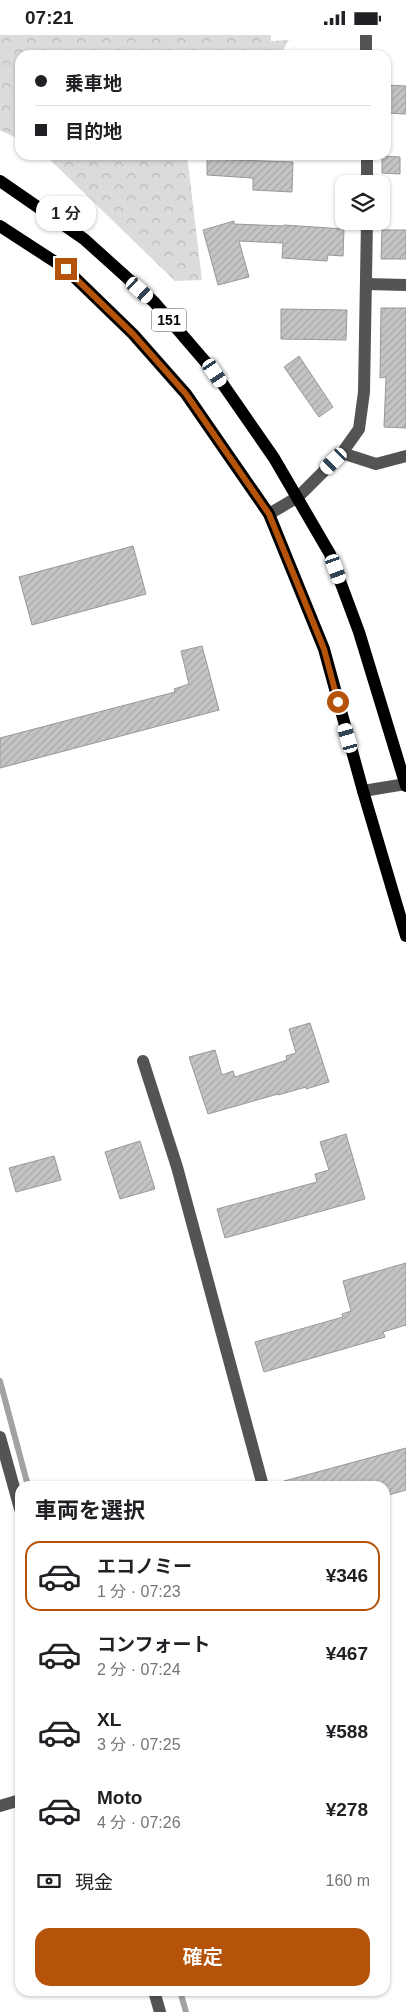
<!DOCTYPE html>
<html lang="ja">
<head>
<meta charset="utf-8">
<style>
  :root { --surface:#fff; --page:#f2f2f2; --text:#202124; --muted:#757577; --line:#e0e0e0; --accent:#b45309 }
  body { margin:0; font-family:Helvetica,"Noto Sans JP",sans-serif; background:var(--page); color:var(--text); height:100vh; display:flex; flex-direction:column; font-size:19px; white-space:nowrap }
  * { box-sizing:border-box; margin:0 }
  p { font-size:16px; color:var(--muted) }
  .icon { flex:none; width:28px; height:28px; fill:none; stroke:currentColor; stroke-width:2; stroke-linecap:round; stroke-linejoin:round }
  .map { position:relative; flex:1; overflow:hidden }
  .panel { position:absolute; left:15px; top:1446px; width:375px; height:515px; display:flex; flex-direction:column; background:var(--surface); border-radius:15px; box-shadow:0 1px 4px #0004 }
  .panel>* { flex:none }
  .banner { position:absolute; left:15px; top:15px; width:376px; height:110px; border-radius:15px; box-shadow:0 1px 4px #0004; display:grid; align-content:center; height:110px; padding:0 20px; background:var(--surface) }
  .controls { position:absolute; left:335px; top:140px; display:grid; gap:10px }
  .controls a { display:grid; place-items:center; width:55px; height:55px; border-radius:10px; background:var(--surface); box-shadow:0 1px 4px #0004; font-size:25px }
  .end { position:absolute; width:22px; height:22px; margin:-11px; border:6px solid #b45309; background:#fff; box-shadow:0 0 0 2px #fff }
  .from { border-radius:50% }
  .bubble { position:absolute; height:35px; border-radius:15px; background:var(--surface); box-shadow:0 1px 4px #0004; font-size:16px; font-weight:600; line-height:35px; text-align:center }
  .car { position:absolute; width:15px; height:30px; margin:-15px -8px; border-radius:6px; box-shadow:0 0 4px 1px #0007; background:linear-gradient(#fff 24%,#345 0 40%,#fff 0 76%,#345 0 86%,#fff 0) }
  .banner b { display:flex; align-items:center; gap:18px; height:48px; font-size:19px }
  .banner b+b { border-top:1px solid var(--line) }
  .banner i { width:12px; height:12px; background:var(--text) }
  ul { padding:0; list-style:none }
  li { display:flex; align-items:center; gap:15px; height:70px; margin:0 10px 8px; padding:0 10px; border:2px solid transparent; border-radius:15px }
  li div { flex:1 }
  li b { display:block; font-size:19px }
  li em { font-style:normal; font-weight:600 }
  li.on { border-color:var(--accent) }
  li>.icon { width:45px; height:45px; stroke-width:1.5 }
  h2 { padding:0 20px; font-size:22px; line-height:60px }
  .pay { display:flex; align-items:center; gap:12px; height:55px; padding:0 20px; font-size:19px }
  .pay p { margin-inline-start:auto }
  .action { display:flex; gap:10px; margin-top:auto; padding:10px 20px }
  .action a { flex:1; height:58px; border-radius:15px; background:var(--accent); color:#fff; font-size:20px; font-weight:600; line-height:58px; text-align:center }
  .status { display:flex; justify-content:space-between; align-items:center; height:35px; padding:0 25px; background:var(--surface); direction:ltr }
  .status svg { height:14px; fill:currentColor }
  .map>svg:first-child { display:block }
  .forest { fill:url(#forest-crowns) }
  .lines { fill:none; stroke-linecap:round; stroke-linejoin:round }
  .stream { stroke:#a2a2a2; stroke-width:6 }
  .building { fill:url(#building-hatch); stroke:#989898 }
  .minor { stroke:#545454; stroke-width:12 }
  .major { stroke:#000; stroke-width:12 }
  .route { stroke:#b45309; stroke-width:6 }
  .labels { text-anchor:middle; stroke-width:5; stroke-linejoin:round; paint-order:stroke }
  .shield { fill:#fff; stroke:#4c4c4c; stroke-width:1 }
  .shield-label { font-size:14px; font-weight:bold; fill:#000 }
</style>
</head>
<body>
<div class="status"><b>07:21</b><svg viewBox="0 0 49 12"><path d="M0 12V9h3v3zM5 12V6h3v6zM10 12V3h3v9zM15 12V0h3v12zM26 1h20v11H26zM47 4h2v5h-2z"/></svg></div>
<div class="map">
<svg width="406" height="1977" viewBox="0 0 406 1977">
  <defs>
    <pattern id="forest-crowns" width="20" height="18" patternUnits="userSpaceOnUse" patternTransform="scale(1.25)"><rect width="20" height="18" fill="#dbdbdb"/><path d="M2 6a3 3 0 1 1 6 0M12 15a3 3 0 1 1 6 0" fill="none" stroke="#bababa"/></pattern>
    <pattern id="building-hatch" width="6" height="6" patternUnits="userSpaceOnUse" patternTransform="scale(1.25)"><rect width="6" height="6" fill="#c4c4c4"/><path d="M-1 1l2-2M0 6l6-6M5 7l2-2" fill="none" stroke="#a7a7a7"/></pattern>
  </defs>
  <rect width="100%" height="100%" fill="#fff"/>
  <g class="forest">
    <polygon points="0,0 271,0 271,6 289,5 280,20 20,20 20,105 0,95"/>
    <polygon points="45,120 187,120 202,245 175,246"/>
  </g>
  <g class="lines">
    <g class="stream">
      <polyline points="0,1346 28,1451"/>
      <polyline points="180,1956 186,1977"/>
    </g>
  </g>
  <g class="building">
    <polygon points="386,50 406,51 406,79 386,78"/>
    <polygon points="382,121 400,122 400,139 382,138"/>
    <polygon points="207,124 293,127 292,157 253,155 253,143 207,140"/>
    <polygon points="234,186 234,189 284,191 284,190 344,194 343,221 328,220 327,226 282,223 283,208 239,206 249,242 218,250 203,195"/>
    <polygon points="382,195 406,195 406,224 381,224"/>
    <polygon points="381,273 406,273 406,393 384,392 386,342 380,343"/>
    <polygon points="281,274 347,275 346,305 281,304"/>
    <polygon points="299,321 333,372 319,382 284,332"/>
    <polygon points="133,511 146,559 32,590 19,542"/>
    <polygon points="202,611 219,675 0,733 0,703 175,657 174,654 189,649 181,616"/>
    <polygon points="310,988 329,1047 306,1054 306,1052 278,1060 278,1059 208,1079 189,1022 215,1015 222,1040 233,1036 235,1042 287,1025 286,1021 296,1018 289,994"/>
    <polygon points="346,1099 365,1164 225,1203 217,1174 317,1147 315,1139 329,1135 320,1107"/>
    <polygon points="140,1106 155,1154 120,1164 105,1117"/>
    <polygon points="54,1121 61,1145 16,1157 9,1133"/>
    <polygon points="406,1228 406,1290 383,1297 385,1302 264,1337 255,1307 343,1282 342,1279 351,1276 343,1246"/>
    <polygon points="406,1413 406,1455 385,1461 385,1451 285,1451 284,1446"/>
  </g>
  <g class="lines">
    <g class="minor">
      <polyline points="366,0 366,20"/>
      <polyline points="367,149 367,120"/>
      <polyline points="367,249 406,250"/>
      <polyline points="342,418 376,429 406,421"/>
      <polyline points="269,479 298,462 342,418 359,394 364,357 367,186"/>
      <polyline points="363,756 406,749"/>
      <polyline points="143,1026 177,1132 263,1451"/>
      <polyline points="0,1402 20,1474"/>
      <polyline points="0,1771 20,1765"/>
      <polyline points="154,1956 160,1977"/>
    </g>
    <g class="major">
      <polyline points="0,146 84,204 154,267 215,338 274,423 330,519 359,597 406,751"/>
      <polyline points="0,191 66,234 133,299 186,359 269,479 324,614 363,756 406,901"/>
    </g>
  </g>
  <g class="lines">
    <polyline class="route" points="66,234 133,299 186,359 269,479 324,614 338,667"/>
  </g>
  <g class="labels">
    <rect class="shield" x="151.5" y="273.5" width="35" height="23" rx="4"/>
    <g class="shield-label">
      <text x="169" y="290">151</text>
    </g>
  </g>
</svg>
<div class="controls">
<a><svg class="icon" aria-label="layers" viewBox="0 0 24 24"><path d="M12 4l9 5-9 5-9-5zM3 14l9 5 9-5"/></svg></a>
</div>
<i class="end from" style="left:338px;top:667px"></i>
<i class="end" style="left:66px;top:234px"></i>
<div class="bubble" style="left:36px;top:161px;width:60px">1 分</div>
<i class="car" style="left:140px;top:255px;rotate:132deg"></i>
<i class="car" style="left:215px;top:338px;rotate:146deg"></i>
<i class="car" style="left:334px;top:426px;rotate:225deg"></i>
<i class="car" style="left:336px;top:534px;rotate:160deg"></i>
<i class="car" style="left:348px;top:703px;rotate:344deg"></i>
<div class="banner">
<b><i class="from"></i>乗車地</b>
<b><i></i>目的地</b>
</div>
<section class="panel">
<h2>車両を選択</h2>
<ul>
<li class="on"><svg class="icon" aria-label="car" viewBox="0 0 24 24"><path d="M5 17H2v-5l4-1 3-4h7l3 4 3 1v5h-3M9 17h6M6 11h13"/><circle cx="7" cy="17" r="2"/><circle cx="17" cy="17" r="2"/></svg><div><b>エコノミー</b><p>1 分 · 07:23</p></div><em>¥346</em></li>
<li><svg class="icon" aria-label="car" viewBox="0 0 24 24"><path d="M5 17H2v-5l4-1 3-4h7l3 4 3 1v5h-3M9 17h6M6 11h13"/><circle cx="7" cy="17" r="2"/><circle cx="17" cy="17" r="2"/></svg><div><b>コンフォート</b><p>2 分 · 07:24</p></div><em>¥467</em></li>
<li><svg class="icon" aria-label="car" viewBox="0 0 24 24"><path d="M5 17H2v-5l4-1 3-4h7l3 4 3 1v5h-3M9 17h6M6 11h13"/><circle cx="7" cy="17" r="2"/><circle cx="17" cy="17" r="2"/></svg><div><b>XL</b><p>3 分 · 07:25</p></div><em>¥588</em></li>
<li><svg class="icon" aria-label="car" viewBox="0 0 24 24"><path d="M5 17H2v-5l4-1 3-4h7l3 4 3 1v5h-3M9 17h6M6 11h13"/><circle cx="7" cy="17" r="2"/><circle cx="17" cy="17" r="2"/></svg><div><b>Moto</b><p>4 分 · 07:26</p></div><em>¥278</em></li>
</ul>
<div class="pay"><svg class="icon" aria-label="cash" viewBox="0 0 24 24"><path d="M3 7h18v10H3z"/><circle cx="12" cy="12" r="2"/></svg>現金<p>160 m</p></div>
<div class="action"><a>確定</a></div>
</section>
</div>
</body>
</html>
